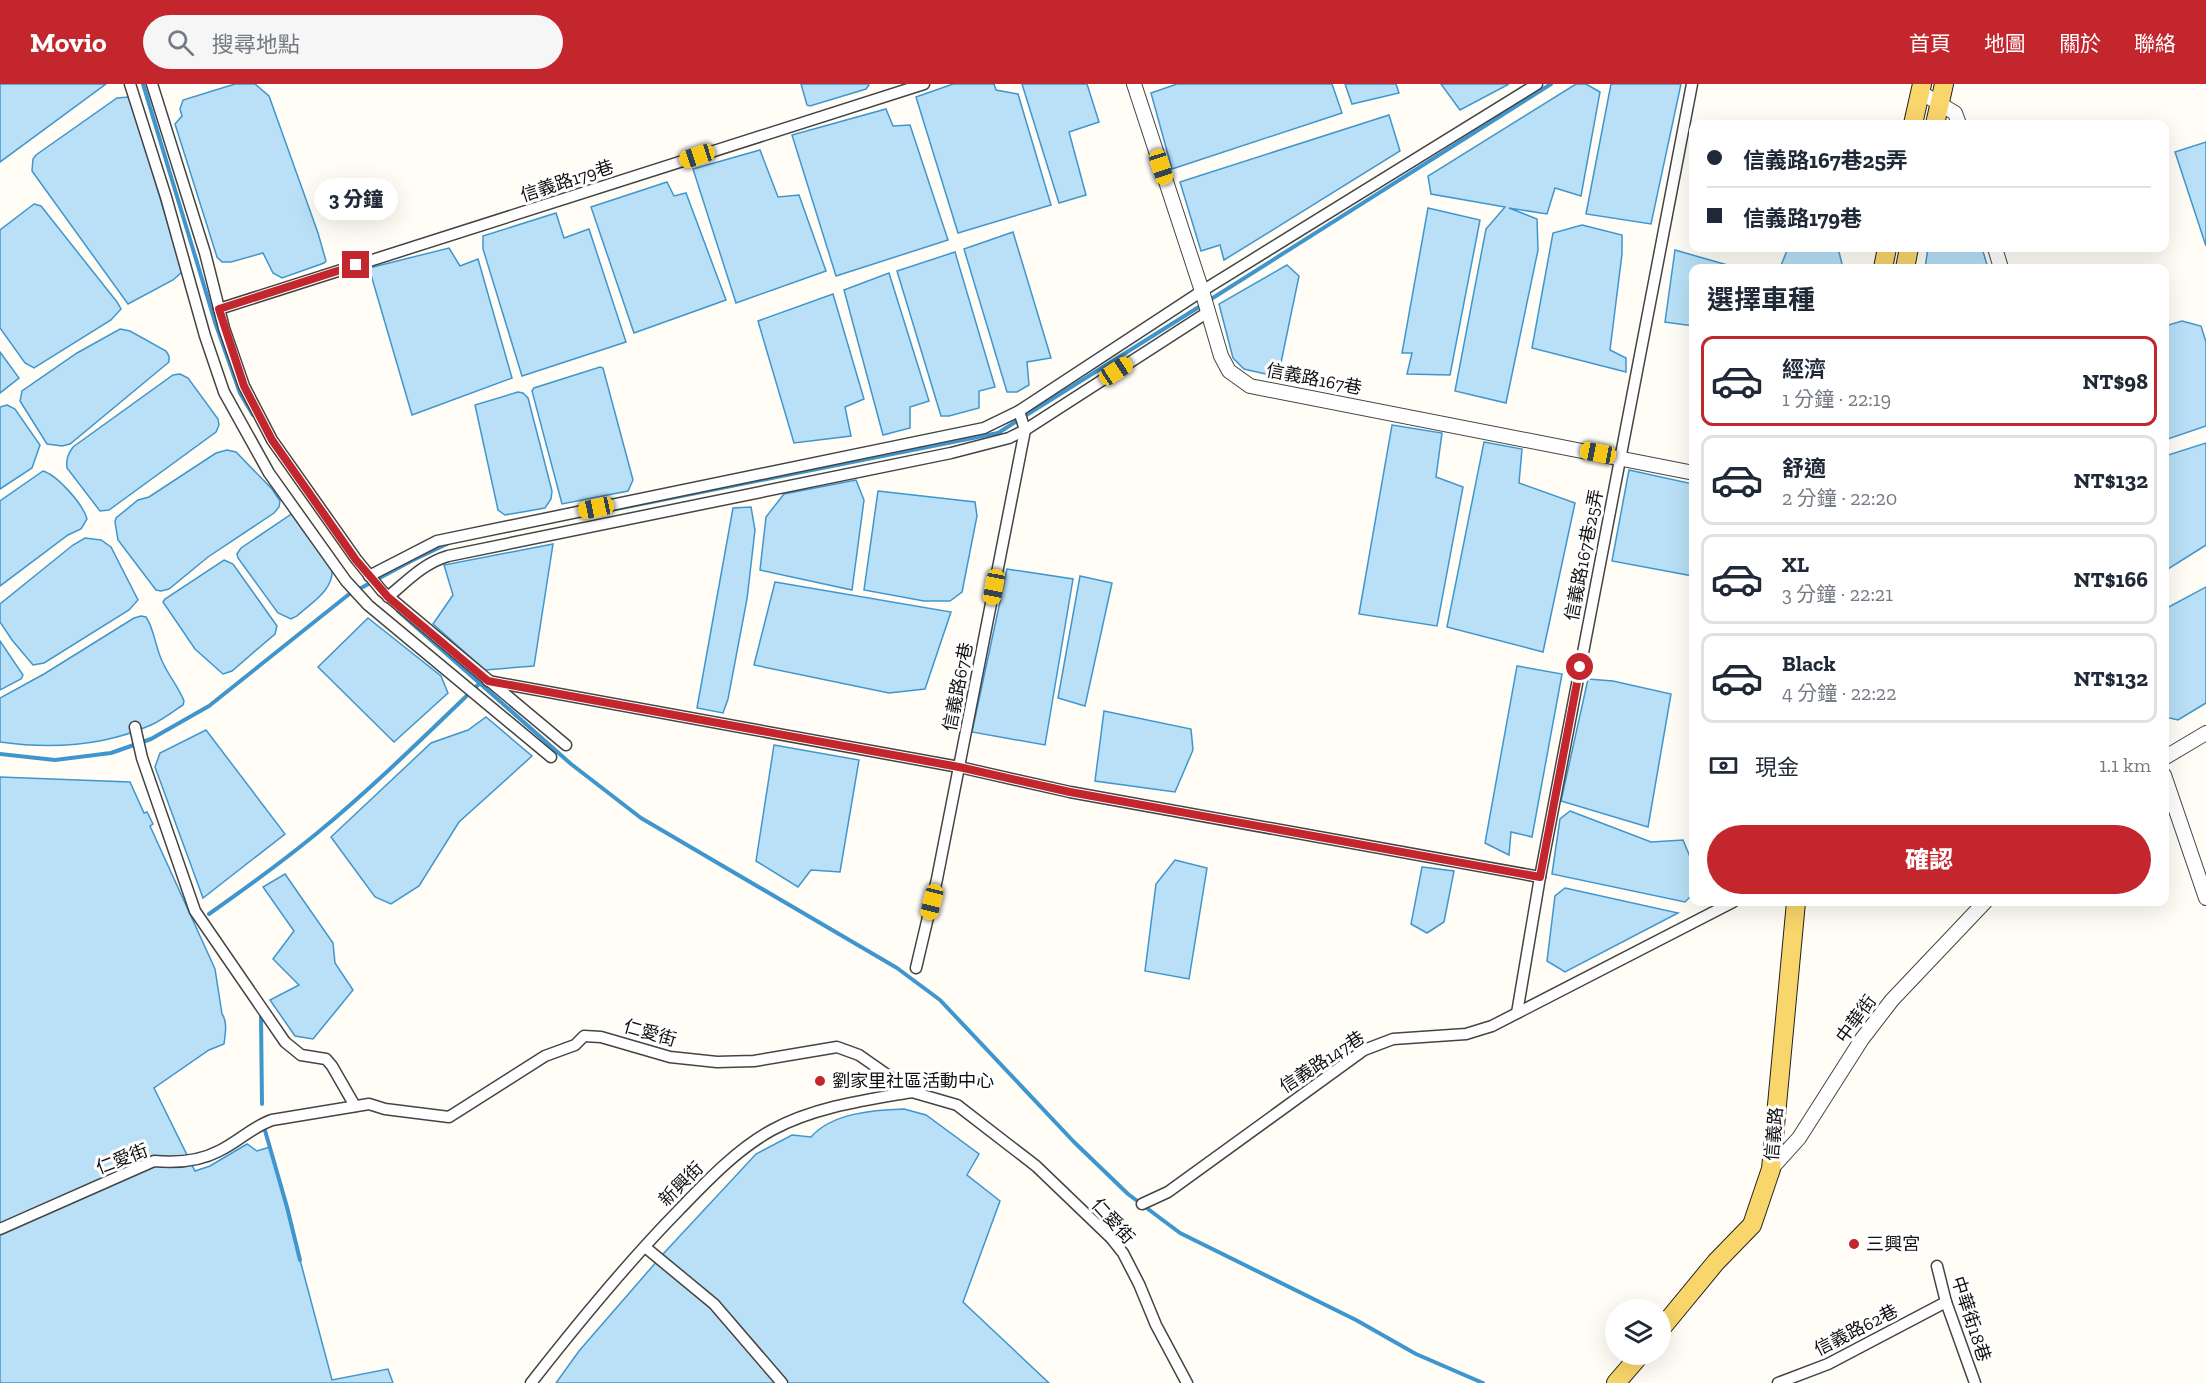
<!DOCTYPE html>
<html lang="zh-TW">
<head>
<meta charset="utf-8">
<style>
  :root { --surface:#fff; --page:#f6f6f7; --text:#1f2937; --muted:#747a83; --line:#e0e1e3; --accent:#c4262e }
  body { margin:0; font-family:"Zilla Slab","Noto Sans TC",serif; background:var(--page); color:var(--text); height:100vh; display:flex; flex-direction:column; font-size:22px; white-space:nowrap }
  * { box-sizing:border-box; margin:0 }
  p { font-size:20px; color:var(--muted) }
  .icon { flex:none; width:33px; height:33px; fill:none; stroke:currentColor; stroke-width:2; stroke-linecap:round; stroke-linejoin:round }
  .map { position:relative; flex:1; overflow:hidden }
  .panel { position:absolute; left:1689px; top:180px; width:480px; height:642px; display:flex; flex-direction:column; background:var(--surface); border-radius:12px; box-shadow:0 6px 24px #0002 }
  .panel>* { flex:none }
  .hud { position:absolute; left:1689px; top:36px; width:480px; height:132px; border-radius:12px; box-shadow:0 6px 24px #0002; display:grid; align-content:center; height:132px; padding:0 18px; background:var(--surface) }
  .controls { position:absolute; left:1605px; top:1215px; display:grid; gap:12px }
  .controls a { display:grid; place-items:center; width:66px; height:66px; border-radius:50%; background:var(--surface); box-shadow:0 6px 24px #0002; font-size:30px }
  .end { position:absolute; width:27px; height:27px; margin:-14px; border:8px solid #c4262e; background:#fff; box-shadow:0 0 0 3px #fff }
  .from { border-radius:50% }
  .bubble { position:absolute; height:42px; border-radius:21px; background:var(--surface); box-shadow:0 6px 24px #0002; font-size:20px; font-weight:800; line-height:42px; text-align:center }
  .car { position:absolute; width:18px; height:36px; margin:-18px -9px; border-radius:8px; box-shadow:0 0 4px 2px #0007; background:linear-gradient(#f5c518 24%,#345 0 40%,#f5c518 0 76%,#345 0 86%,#f5c518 0) }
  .hud b { display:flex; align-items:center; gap:21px; height:57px; font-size:22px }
  .hud b+b { border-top:2px solid var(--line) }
  .hud i { width:15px; height:15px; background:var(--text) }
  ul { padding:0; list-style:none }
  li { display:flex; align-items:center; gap:18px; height:90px; margin:0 12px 9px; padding:0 6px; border:3px solid var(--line); border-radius:12px }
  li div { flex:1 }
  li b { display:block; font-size:22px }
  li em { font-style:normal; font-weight:800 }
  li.current { border-color:var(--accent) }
  li>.icon { width:54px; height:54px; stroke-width:1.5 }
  h2 { padding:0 18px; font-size:27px; line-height:72px }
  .pay { display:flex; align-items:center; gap:15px; height:66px; padding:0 18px; font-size:22px }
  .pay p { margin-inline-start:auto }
  .button { display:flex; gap:12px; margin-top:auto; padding:12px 18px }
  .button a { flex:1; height:69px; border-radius:36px; background:var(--accent); color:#fff; font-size:24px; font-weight:800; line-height:69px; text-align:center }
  header { display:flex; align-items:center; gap:36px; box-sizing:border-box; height:84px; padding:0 30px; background:var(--accent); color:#fff }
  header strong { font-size:28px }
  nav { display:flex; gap:33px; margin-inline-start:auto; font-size:21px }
  .search { width:420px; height:54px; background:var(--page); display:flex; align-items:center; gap:15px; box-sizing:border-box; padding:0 21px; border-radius:33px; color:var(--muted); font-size:22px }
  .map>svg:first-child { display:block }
  .water { fill:#b9e0f7; stroke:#3f96cf; stroke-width:1.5 }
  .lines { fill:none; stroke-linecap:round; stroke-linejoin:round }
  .stream { stroke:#3f96cf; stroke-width:4 }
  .minor-casing { stroke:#444; stroke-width:13 }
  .tertiary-casing { stroke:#444; stroke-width:16 }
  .primary-casing { stroke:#222; stroke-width:20 }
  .minor { stroke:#fff; stroke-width:10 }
  .tertiary { stroke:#fff; stroke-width:14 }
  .primary { stroke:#f9d66b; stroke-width:18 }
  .route { stroke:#c4262e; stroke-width:8 }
  .poi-dot { fill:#c4262e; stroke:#fff; stroke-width:2 }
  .labels { text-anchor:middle; stroke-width:6; stroke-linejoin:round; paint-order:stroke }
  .street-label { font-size:18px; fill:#111; stroke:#fff }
  .poi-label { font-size:18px; fill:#111; stroke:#fff; text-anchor:start }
</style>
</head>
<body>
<header>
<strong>Movio</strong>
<div class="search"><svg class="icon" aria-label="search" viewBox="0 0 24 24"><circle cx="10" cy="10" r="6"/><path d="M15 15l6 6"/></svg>搜尋地點</div>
<nav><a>首頁</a><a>地圖</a><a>關於</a><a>聯絡</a></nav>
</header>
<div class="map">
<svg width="2206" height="1299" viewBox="0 0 2206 1299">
  <rect width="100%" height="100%" fill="#fffdf5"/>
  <g class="water">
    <polygon points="0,0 106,0 0,78"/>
    <polygon points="235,0 255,0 269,12 318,149 326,177 324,179 282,194 273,189 263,169 231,178 222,178 217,173 175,40 182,32 180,25 183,16"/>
    <polygon points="801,0 868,0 869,1 866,5 810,22 807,21"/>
    <polygon points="953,0 994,0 996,6 1018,10 1051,121 958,149 916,13"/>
    <polygon points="1022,0 1087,0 1099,38 1069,48 1086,111 1059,119"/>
    <polygon points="1177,0 1332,0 1342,29 1172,85 1151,9"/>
    <polygon points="1345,0 1396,0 1399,9 1352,20"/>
    <polygon points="1441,0 1509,0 1460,26"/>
    <polygon points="1576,0 1586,0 1600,8 1581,112 1555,104 1547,130 1509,124 1537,135 1538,166 1506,319 1455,307 1486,145 1505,123 1431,110 1428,92"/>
    <polygon points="1611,0 1681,0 1651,140 1586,130"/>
    <polygon points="129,13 132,19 182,188 173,196 128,220 32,87 33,75 36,71 117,14"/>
    <polygon points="886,25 893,42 910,41 948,156 836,192 792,51"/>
    <polygon points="1389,31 1400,67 1224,176 1220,161 1201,167 1180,98"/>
    <polygon points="2206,58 2206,162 2175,68"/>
    <polygon points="760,66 778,113 799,111 826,187 736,219 693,85"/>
    <polygon points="667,98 674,112 686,109 726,216 634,249 591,123"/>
    <polygon points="34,120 41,122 117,218 121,225 111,236 34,284 25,279 0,244 0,146"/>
    <polygon points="1428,124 1480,136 1450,291 1407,290 1412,269 1402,269"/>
    <polygon points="556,129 564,154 589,145 626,258 522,292 483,165 483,152"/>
    <polygon points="1582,141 1622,151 1622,170 1610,266 1626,274 1626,288 1532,264 1553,149"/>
    <polygon points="1013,148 1051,274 1027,278 1029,301 1017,308 1007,308 964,165"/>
    <polygon points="449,164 460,182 478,175 512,294 412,331 369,184"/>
    <polygon points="1788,164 1838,164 1843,184 1780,184"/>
    <polygon points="1928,164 1982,164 1988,184 1925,184"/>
    <polygon points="1675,166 1738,184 1694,184 1693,242 1665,238"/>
    <polygon points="955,168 995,303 979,307 979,324 949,332 941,332 897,187"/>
    <polygon points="1287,181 1299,192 1278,293 1244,285 1233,274 1219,220"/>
    <polygon points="889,189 929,317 910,323 910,344 883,351 844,206"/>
    <polygon points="833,210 864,315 845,323 851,352 794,359 758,237"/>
    <polygon points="2182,237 2201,242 2206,258 2206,342 2165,356 2165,242"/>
    <polygon points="120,245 130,247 166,267 169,272 169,278 70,360 62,362 47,360 20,317 22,307 77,269"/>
    <polygon points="0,268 19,294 0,309"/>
    <polygon points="600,283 603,284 633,396 628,407 562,420 532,307 534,304"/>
    <path d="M180 290 188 294 218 335 219 341 216 348 109 426 100 427 67 384C66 375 68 370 73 363L173 291Z"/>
    <polygon points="518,308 523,309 528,314 552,407 551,415 545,424 505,431 498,426 475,321"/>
    <polygon points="7,321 15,325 40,361 32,384 0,405 0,323"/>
    <polygon points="1392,341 1442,349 1436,393 1463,403 1437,542 1359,530"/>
    <polygon points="1484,358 1522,365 1519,399 1575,419 1543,568 1447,543"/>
    <polygon points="2206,359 2206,461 2165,487 2165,372"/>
    <polygon points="227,366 236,368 272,405 280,417 279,423 274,429 208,473 169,505 161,507 156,506 118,456 115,438 116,434 138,416 149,413 216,369"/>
    <polygon points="1629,386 1693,400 1693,492 1612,477"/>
    <path d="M43 387C57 391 83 420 87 435L81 445 68 451 0 502V417Z"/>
    <polygon points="856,396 864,416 852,506 760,486 766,433 784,410"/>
    <polygon points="878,407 975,418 977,432 962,508 950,517 924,517 864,506"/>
    <polygon points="751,423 755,446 747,515 728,615 723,629 697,624 733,424"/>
    <path d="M293 429 332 485C334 506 311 519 297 532L291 535 278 529 238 474 237 470 241 464Z"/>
    <polygon points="85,454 101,456 111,463 138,516 129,526 44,579 33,581 12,556 0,538 0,520 73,461"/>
    <polygon points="553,460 534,582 485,586 433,540 453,511 444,481"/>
    <polygon points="224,476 233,480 277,542 275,550 232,587 223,590 195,565 163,518 165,515"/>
    <polygon points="1007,485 1073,495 1045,661 972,648"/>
    <polygon points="1080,492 1112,499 1085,622 1058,614"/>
    <polygon points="775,498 951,528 925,605 889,609 754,581"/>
    <polygon points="2206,503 2206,619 2178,636 2165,633 2165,525"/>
    <path d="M141 532 146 533C155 546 155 564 163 579 169 592 179 604 184 617L183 621C172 628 162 636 151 641 104 662 50 665 0 658V614L44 590 134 534Z"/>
    <polygon points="368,534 441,592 448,609 394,658 318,583"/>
    <polygon points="0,557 23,591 21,595 0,606"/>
    <polygon points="1517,582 1562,590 1532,753 1511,748 1509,771 1485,759"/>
    <polygon points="1588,595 1613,597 1671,610 1648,743 1561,717"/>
    <polygon points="1104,627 1191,645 1193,666 1175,708 1095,697"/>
    <polygon points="486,633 532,672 459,738 419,802 391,820 375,813 331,753 431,659 468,646"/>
    <polygon points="206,646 285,750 203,814 155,683 160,669"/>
    <polygon points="774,661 859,676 840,788 811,786 798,803 756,777"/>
    <path d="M0 693 130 698 144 729 147 728 153 740 150 742 215 885 222 930C228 938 225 951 224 960L209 966 154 1004 195 1087 210 1082 247 1060 257 1067 270 1063 332 1296 388 1285 393 1299H0Z"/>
    <polygon points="1570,727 1651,758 1683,756 1693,780 1693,810 1685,818 1552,790 1560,735"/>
    <polygon points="1175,776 1207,784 1189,895 1145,887 1156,800"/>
    <polygon points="1422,783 1454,787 1444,838 1427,849 1411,840"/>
    <polygon points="285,790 333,859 335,879 353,906 313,955 295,952 270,916 299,901 273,875 294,847 263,803"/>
    <polygon points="1565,804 1678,829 1565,888 1547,877 1555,812"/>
    <path d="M904 1025 926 1031 979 1070 967 1091 1000 1117 963 1218 1049 1299H556L579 1267 664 1169 756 1070 792 1051 811 1053C832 1029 873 1026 904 1025Z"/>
  </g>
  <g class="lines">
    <g class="stream">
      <polyline points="143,0 215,238 240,309 253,331"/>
      <polyline points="1208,217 1551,0"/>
      <polyline points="591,430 998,349 1202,221"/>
      <polyline points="398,527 571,680 641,734 897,884 940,916 1074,1058 1128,1110 1180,1149 1356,1236 1416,1270 1483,1299"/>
      <polyline points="0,670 55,676 111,669 151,655 209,622 348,511 413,476 449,459"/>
      <path d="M209 830C246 804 282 778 316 750 373 703 426 651 479 600"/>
      <polyline points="261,932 262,1020"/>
      <polyline points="264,1043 287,1123 300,1176"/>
    </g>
    <defs>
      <g id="minor">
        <polyline points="130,0 166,113 205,252 224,308 269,389 346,497 368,521 551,673"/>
        <polyline points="152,0 205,169 224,244 244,302 272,356 356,475 382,507 566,661"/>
        <polyline points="219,225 924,0"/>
        <polyline points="369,492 437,457 984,344 1019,327 1202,207 1537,0"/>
        <path d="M388 513C407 497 424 479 448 472L951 369 1009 354 1025 346 1208 228"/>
        <polyline points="488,597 959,683 1070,708 1540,793"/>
        <polyline points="135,643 142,674 195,827 285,958 301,971 326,975 332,982 355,1022"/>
        <polyline points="916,884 937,795 1025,346 1019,327"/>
        <polyline points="1517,929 1540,793 1692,0"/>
        <polyline points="1142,1120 1168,1108 1364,966 1393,955 1466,950 1492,942 1733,818"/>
        <path d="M0 1145 154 1077C175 1079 200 1077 219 1067 238 1058 252 1043 272 1036L369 1020 385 1025 449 1033 545 972 575 961 584 952 601 953 670 973 717 978 754 977 837 963 859 971 912 1008 957 1021 1036 1082 1111 1154 1123 1169 1139 1200 1156 1241 1187 1299"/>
        <polyline points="645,1163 714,1220 782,1299"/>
        <polyline points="1937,1182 1946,1218 1975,1299"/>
        <path d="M531 1299C578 1239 626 1180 679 1126 707 1097 736 1066 772 1046 814 1023 865 1016 912 1008"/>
        <polyline points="1778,1299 1828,1280 1946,1218"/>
      </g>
      <g id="tertiary">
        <polyline points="1134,0 1202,207 1221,272 1229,287 1250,302 1694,389"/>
        <polyline points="1920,8 1955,29 1959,40"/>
        <polyline points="1995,164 2001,184"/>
        <polyline points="2164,674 2206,649"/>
        <polyline points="2164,691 2206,814"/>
        <polyline points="1771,1085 1799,1054 1862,955 1892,916 1985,818"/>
      </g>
      <g id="primary">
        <polyline points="1913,40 1922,0"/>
        <polyline points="1935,40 1944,0"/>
        <polyline points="1883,184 1887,164"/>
        <polyline points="1905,184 1909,164"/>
        <polyline points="1660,1246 1716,1178 1752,1141 1771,1085 1796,818"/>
        <polyline points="1616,1299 1641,1270"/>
      </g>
    </defs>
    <use href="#minor" class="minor-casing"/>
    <use href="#tertiary" class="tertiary-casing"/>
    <use href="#primary" class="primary-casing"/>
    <use href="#minor" class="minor"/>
    <use href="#tertiary" class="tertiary"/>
    <use href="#primary" class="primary"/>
  </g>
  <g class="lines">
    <polyline class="route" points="356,181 219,225 244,302 272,356 356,476 388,513 488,597 959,683 1070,708 1540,793 1580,583"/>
  </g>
  <g class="poi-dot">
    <circle cx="820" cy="997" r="6"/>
    <circle cx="1854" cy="1160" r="6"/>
  </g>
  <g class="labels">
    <g class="street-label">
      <text transform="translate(567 97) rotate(-18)" y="6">信義路179巷</text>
      <text transform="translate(1314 295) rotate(11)" y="6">信義路167巷</text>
      <text transform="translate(1584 471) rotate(-79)" y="6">信義路167巷25弄</text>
      <text transform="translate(958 603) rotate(-79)" y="6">信義路67巷</text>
      <text transform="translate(1856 935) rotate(-54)" y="6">中華街</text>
      <text transform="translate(650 949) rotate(16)" y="6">仁愛街</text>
      <text transform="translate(1322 978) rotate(-33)" y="6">信義路147巷</text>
      <text transform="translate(1774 1050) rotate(-85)" y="6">信義路</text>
      <text transform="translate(122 1075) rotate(-21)" y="6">仁愛街</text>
      <text transform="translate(681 1100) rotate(-45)" y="6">新興街</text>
      <text transform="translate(1113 1137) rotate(48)" y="6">仁愛街</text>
      <text transform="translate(1971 1235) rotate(72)" y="6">中華街18巷</text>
      <text transform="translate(1856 1246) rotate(-27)" y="6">信義路62巷</text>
    </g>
    <g class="poi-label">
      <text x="832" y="1003">劉家里社區活動中心</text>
      <text x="1866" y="1166">三興宮</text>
    </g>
  </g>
</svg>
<div class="controls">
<a><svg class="icon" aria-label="layers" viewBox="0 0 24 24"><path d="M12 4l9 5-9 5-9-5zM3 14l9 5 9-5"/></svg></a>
</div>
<i class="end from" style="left:1580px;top:583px"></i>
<i class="end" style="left:356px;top:181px"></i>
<div class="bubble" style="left:314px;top:94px;width:84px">3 分鐘</div>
<i class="car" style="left:697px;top:72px;rotate:252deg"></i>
<i class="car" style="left:1161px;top:83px;rotate:162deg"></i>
<i class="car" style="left:1116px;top:287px;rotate:57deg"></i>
<i class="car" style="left:1598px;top:369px;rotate:281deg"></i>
<i class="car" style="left:596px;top:424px;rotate:258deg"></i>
<i class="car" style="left:994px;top:503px;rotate:191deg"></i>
<i class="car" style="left:932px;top:818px;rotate:194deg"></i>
<div class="hud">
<b><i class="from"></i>信義路167巷25弄</b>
<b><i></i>信義路179巷</b>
</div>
<section class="panel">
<h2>選擇車種</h2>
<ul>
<li class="current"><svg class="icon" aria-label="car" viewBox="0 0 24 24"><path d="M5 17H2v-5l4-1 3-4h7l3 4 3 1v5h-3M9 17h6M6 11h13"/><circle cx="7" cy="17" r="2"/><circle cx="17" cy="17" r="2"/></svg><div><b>經濟</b><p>1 分鐘 · 22:19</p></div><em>NT$98</em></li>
<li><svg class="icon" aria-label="car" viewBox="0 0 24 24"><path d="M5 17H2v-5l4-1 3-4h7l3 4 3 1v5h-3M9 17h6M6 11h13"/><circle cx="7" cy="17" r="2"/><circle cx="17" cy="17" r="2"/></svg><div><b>舒適</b><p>2 分鐘 · 22:20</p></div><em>NT$132</em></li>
<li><svg class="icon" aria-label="car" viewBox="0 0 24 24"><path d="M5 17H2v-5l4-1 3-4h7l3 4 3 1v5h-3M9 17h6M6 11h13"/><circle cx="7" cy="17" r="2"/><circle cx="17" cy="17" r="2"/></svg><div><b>XL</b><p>3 分鐘 · 22:21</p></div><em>NT$166</em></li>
<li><svg class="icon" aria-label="car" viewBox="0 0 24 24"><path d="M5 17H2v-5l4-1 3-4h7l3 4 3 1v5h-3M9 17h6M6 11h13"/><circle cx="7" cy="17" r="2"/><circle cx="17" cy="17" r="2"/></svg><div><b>Black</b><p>4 分鐘 · 22:22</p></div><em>NT$132</em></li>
</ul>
<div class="pay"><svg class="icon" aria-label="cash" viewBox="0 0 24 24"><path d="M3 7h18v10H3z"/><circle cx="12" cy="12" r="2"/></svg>現金<p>1.1 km</p></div>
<div class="button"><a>確認</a></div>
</section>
</div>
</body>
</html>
